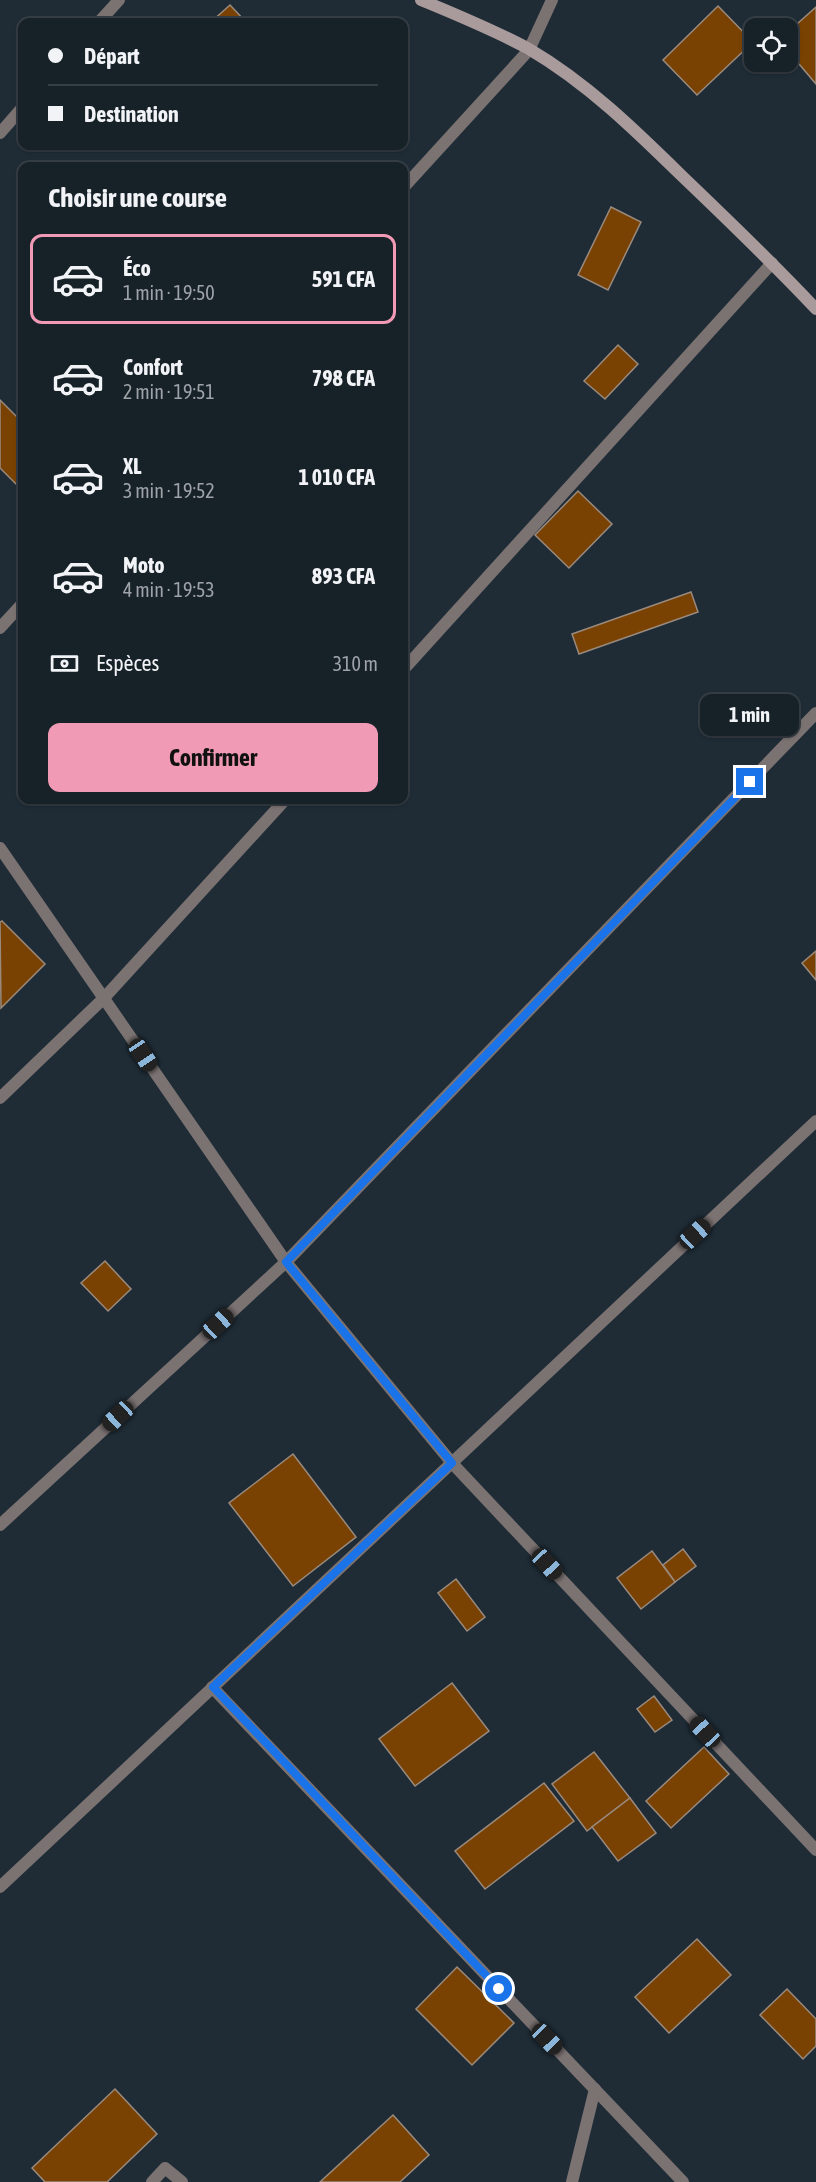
<!DOCTYPE html>
<html lang="fr">
<head>
<meta charset="utf-8">
<style>
  :root { --surface:#172128; --page:#202930; --text:#f1f3f6; --muted:#9ea3a8; --line:#363e45; --accent:#f09ab5 }
  body { margin:0; font-family:"Asap Condensed",sans-serif; background:var(--page); color:var(--text); height:100vh; display:flex; flex-direction:column; font-size:22px; white-space:nowrap }
  * { box-sizing:border-box; margin:0 }
  p { font-size:20px; color:var(--muted) }
  .icon { flex:none; width:33px; height:33px; fill:none; stroke:currentColor; stroke-width:2; stroke-linecap:round; stroke-linejoin:round }
  .map { position:relative; flex:1; overflow:hidden }
  .panel { position:absolute; left:18px; top:162px; width:390px; height:642px; display:flex; flex-direction:column; background:var(--surface); border-radius:12px; box-shadow:0 2px 4px #0004,0 0 0 2px var(--line) }
  .panel>* { flex:none }
  .hud { position:absolute; left:18px; top:18px; width:390px; height:132px; border-radius:12px; box-shadow:0 2px 4px #0004,0 0 0 2px var(--line); display:grid; align-content:center; height:132px; padding:0 30px; background:var(--surface) }
  .controls { position:absolute; left:744px; top:18px; display:grid; gap:12px }
  .controls a { display:grid; place-items:center; width:54px; height:54px; border-radius:12px; background:var(--surface); box-shadow:0 2px 4px #0004,0 0 0 2px var(--line); font-size:30px }
  .end { position:absolute; width:27px; height:27px; margin:-14px; border:8px solid #1a73e8; background:#fff; box-shadow:0 0 0 3px #fff }
  .from { border-radius:50% }
  .bubble { position:absolute; height:42px; border-radius:12px; background:var(--surface); box-shadow:0 2px 4px #0004,0 0 0 2px var(--line); font-size:20px; font-weight:700; line-height:42px; text-align:center }
  .car { position:absolute; width:18px; height:36px; margin:-18px -9px; border-radius:8px; box-shadow:0 0 4px 2px #0007; background:linear-gradient(#222 24%,#8ab4d8 0 40%,#222 0 76%,#8ab4d8 0 86%,#222 0) }
  .hud b { display:flex; align-items:center; gap:21px; height:57px; font-size:22px }
  .hud b+b { border-top:2px solid var(--line) }
  .hud i { width:15px; height:15px; background:var(--text) }
  ul { padding:0; list-style:none }
  li { display:flex; align-items:center; gap:18px; height:90px; margin:0 12px 9px; padding:0 18px; border:3px solid transparent; border-radius:12px }
  li div { flex:1 }
  li b { display:block; font-size:22px }
  li em { font-style:normal; font-weight:700 }
  li.on { border-color:var(--accent) }
  li>.icon { width:54px; height:54px; stroke-width:1.5 }
  h2 { padding:0 30px; font-size:27px; line-height:72px }
  .pay { display:flex; align-items:center; gap:15px; height:66px; padding:0 30px; font-size:22px }
  .pay p { margin-inline-start:auto }
  .primary-button { display:flex; gap:12px; margin-top:auto; padding:12px 30px }
  .primary-button a { flex:1; height:69px; border-radius:12px; background:var(--accent); color:#111; font-size:24px; font-weight:700; line-height:69px; text-align:center }
  .map>svg:first-child { display:block }
  .building { fill:#794202; stroke:#9a8a7e; stroke-width:1.5 }
  .lines { fill:none; stroke-linecap:round; stroke-linejoin:round }
  .minor { stroke:#7b7272; stroke-width:12 }
  .secondary { stroke:#a99a9b; stroke-width:12 }
  .route { stroke:#1a73e8; stroke-width:8 }
</style>
</head>
<body>
<div class="map">
<svg width="816" height="2182" viewBox="0 0 816 2182">
  <rect width="100%" height="100%" fill="#1f2c36"/>
  <g class="building">
    <polygon points="230,5 246,22 211,22"/>
    <polygon points="718,6 753,42 697,95 663,60"/>
    <polygon points="816,7 816,84 788,51 788,32"/>
    <polygon points="611,207 641,222 608,290 578,275"/>
    <polygon points="618,345 638,364 605,399 584,381"/>
    <polygon points="0,400 22,422 22,490 0,468"/>
    <polygon points="578,491 612,524 569,568 535,535"/>
    <polygon points="691,592 698,612 579,654 572,634"/>
    <polygon points="2,921 45,964 1,1008 0,922"/>
    <polygon points="816,951 816,980 802,963"/>
    <polygon points="105,1261 131,1289 108,1311 81,1283"/>
    <polygon points="293,1454 356,1537 293,1586 229,1503"/>
    <polygon points="683,1549 696,1566 675,1582 663,1565"/>
    <polygon points="652,1551 675,1582 641,1609 617,1578"/>
    <polygon points="456,1579 485,1617 467,1631 438,1593"/>
    <polygon points="452,1683 489,1731 415,1786 379,1739"/>
    <polygon points="654,1696 672,1720 655,1732 637,1709"/>
    <polygon points="704,1747 729,1774 671,1828 646,1801"/>
    <polygon points="594,1752 630,1798 587,1831 552,1784"/>
    <polygon points="544,1783 574,1821 485,1889 455,1851"/>
    <polygon points="630,1798 656,1833 618,1861 592,1827"/>
    <polygon points="697,1939 731,1975 669,2033 635,1997"/>
    <polygon points="457,1967 514,2023 472,2065 416,2009"/>
    <polygon points="787,1989 816,2019 816,2046 803,2059 760,2015"/>
    <polygon points="115,2089 157,2134 107,2182 45,2182 32,2168"/>
    <polygon points="393,2115 429,2155 400,2182 320,2182"/>
  </g>
  <g class="lines">
    <g class="minor">
      <polyline points="99,22 119,0"/>
      <polyline points="0,133 22,108"/>
      <polyline points="404,187 529,50 552,0"/>
      <polyline points="0,628 22,604"/>
      <polyline points="404,669 772,263"/>
      <polyline points="0,848 286,1262 452,1463 816,1850"/>
      <polyline points="0,1098 104,998 285,800"/>
      <polyline points="0,1525 286,1262 816,713"/>
      <polyline points="212,1687 683,2182"/>
      <polyline points="0,1887 816,1121"/>
      <polyline points="152,2182 165,2168 182,2182"/>
      <polyline points="572,2182 595,2089"/>
    </g>
    <path class="secondary" d="M421 0C457 15 494 30 529 49 587 83 635 130 683 177 728 220 773 263 816 309"/>
  </g>
  <g class="lines">
    <polyline class="route" points="499,1989 213,1687 452,1463 286,1262 750,782"/>
  </g>
</svg>
<div class="controls">
<a><svg class="icon" aria-label="locate" viewBox="0 0 24 24"><circle cx="12" cy="12" r="6"/><path d="M12 2v4M12 18v4M2 12h4M18 12h4"/></svg></a>
</div>
<i class="end from" style="left:499px;top:1989px"></i>
<i class="end" style="left:750px;top:782px"></i>
<div class="bubble" style="left:700px;top:694px;width:99px">1 min</div>
<i class="car" style="left:143px;top:1055px;rotate:146deg"></i>
<i class="car" style="left:695px;top:1234px;rotate:47deg"></i>
<i class="car" style="left:218px;top:1324px;rotate:47deg"></i>
<i class="car" style="left:118px;top:1416px;rotate:227deg"></i>
<i class="car" style="left:547px;top:1564px;rotate:137deg"></i>
<i class="car" style="left:705px;top:1732px;rotate:317deg"></i>
<i class="car" style="left:547px;top:2039px;rotate:136deg"></i>
<div class="hud">
<b><i class="from"></i>Départ</b>
<b><i></i>Destination</b>
</div>
<section class="panel">
<h2>Choisir une course</h2>
<ul>
<li class="on"><svg class="icon" aria-label="car" viewBox="0 0 24 24"><path d="M5 17H2v-5l4-1 3-4h7l3 4 3 1v5h-3M9 17h6M6 11h13"/><circle cx="7" cy="17" r="2"/><circle cx="17" cy="17" r="2"/></svg><div><b>Éco</b><p>1 min · 19:50</p></div><em>591 CFA</em></li>
<li><svg class="icon" aria-label="car" viewBox="0 0 24 24"><path d="M5 17H2v-5l4-1 3-4h7l3 4 3 1v5h-3M9 17h6M6 11h13"/><circle cx="7" cy="17" r="2"/><circle cx="17" cy="17" r="2"/></svg><div><b>Confort</b><p>2 min · 19:51</p></div><em>798 CFA</em></li>
<li><svg class="icon" aria-label="car" viewBox="0 0 24 24"><path d="M5 17H2v-5l4-1 3-4h7l3 4 3 1v5h-3M9 17h6M6 11h13"/><circle cx="7" cy="17" r="2"/><circle cx="17" cy="17" r="2"/></svg><div><b>XL</b><p>3 min · 19:52</p></div><em>1 010 CFA</em></li>
<li><svg class="icon" aria-label="car" viewBox="0 0 24 24"><path d="M5 17H2v-5l4-1 3-4h7l3 4 3 1v5h-3M9 17h6M6 11h13"/><circle cx="7" cy="17" r="2"/><circle cx="17" cy="17" r="2"/></svg><div><b>Moto</b><p>4 min · 19:53</p></div><em>893 CFA</em></li>
</ul>
<div class="pay"><svg class="icon" aria-label="cash" viewBox="0 0 24 24"><path d="M3 7h18v10H3z"/><circle cx="12" cy="12" r="2"/></svg>Espèces<p>310 m</p></div>
<div class="primary-button"><a>Confirmer</a></div>
</section>
</div>
</body>
</html>
